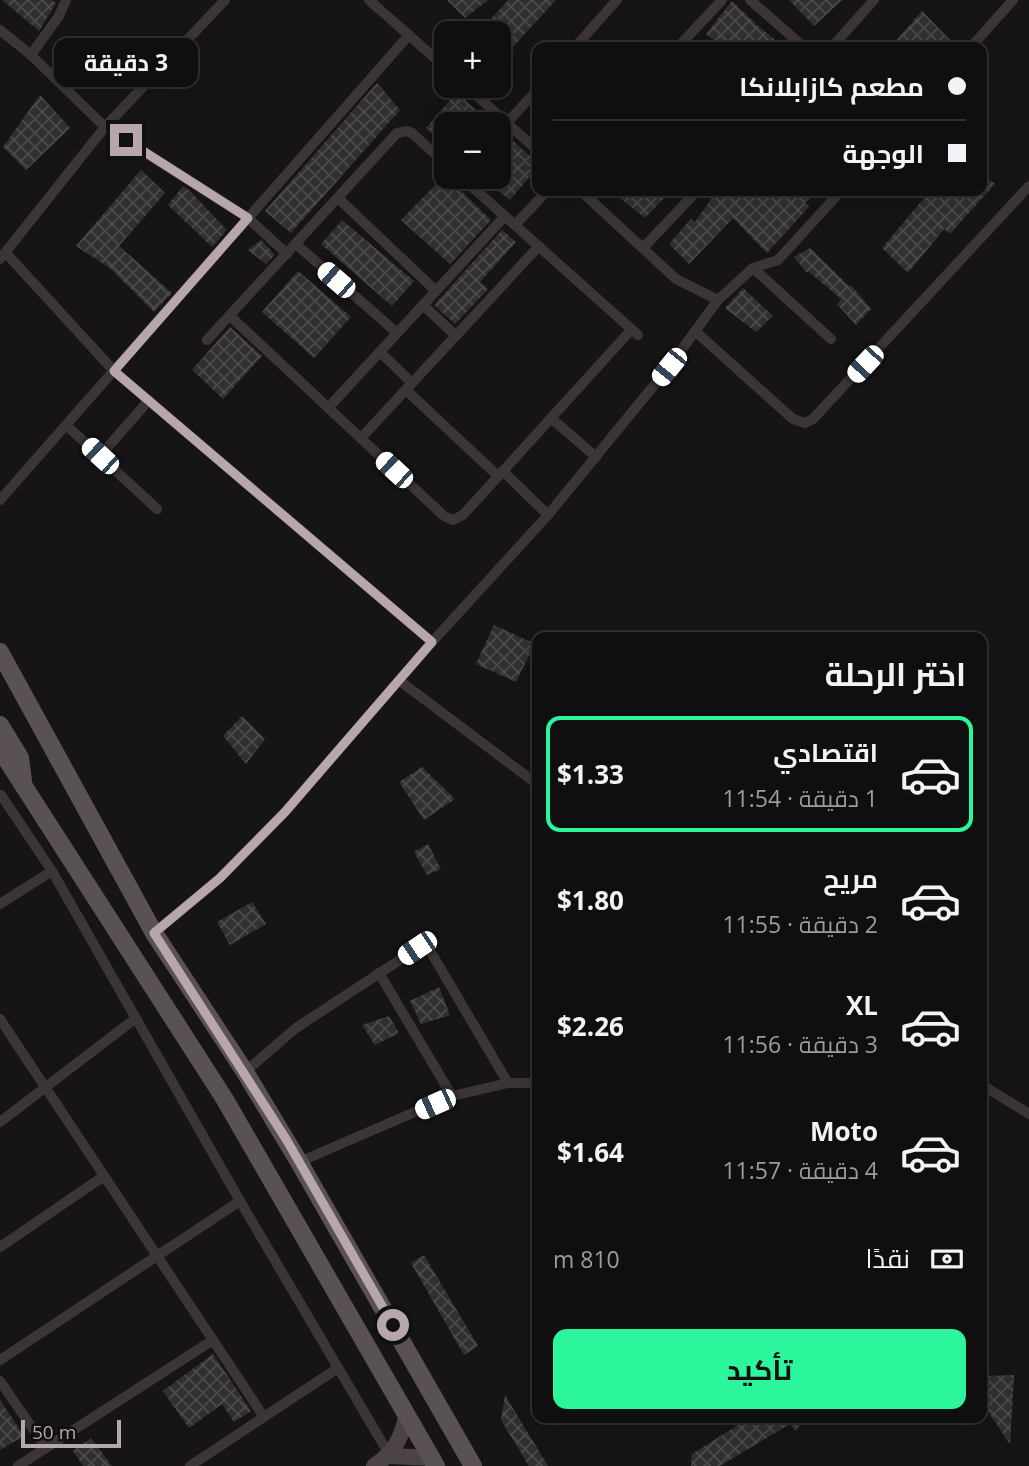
<!DOCTYPE html>
<html lang="ar">
<head>
<meta charset="utf-8">
<style>
  :root { --surface:#100f10; --page:#1e1d1e; --text:#f1f3f6; --muted:#9c9c9f; --line:#302f30; --accent:#2cf69b }
  body { margin:0; font-family:"Open Sans",Cairo,sans-serif; background:var(--page); color:var(--text); direction:rtl; height:100vh; display:flex; flex-direction:column; font-size:26px; white-space:nowrap }
  * { box-sizing:border-box; margin:0 }
  p { font-size:23px; color:var(--muted) }
  .icon { flex:none; width:38px; height:38px; fill:none; stroke:currentColor; stroke-width:2; stroke-linecap:round; stroke-linejoin:round }
  .map { position:relative; flex:1; overflow:hidden; direction:ltr }
  .drawer { position:absolute; left:532px; top:632px; width:455px; height:791px; display:flex; flex-direction:column; background:var(--surface); border-radius:14px; box-shadow:0 7px 28px #0002,0 0 0 2px var(--line); direction:rtl }
  .drawer>* { flex:none }
  .top-card { position:absolute; left:532px; top:42px; width:455px; height:154px; border-radius:14px; box-shadow:0 7px 28px #0002,0 0 0 2px var(--line); direction:rtl; display:grid; align-content:center; height:154px; padding:0 21px; background:var(--surface) }
  .fabs { position:absolute; left:434px; top:21px; display:grid; gap:14px }
  .fabs a { display:grid; place-items:center; width:77px; height:77px; border-radius:14px; background:var(--surface); box-shadow:0 7px 28px #0002,0 0 0 2px var(--line); font-size:35px }
  .scale { position:absolute; left:21px; bottom:18px; width:100px; box-sizing:border-box; padding-left:7px; border:4px solid #b7a6ad; border-top:0; font-size:19px; line-height:24px; white-space:nowrap; color:#b7a6ad; -webkit-text-stroke:5px #110f10; paint-order:stroke }
  .end { position:absolute; width:32px; height:32px; margin:-16px; border:9px solid #b7a6ad; background:#111; box-shadow:0 0 0 4px #111 }
  .from { border-radius:50% }
  .bubble { position:absolute; height:49px; border-radius:14px; background:var(--surface); box-shadow:0 7px 28px #0002,0 0 0 2px var(--line); font-size:23px; font-weight:700; line-height:49px; text-align:center; direction:rtl }
  .car { position:absolute; width:21px; height:42px; margin:-21px -10px; border-radius:9px; box-shadow:0 0 5px 2px #0007; background:linear-gradient(#fff 24%,#345 0 40%,#fff 0 76%,#345 0 86%,#fff 0) }
  .top-card b { display:flex; align-items:center; gap:24px; height:66px; font-size:26px }
  .top-card b+b { border-top:2px solid var(--line) }
  .top-card i { width:18px; height:18px; background:var(--text) }
  ul { padding:0; list-style:none }
  li { display:flex; align-items:center; gap:21px; height:116px; margin:0 14px 10px; padding:0 7px; border:4px solid transparent; border-radius:14px }
  li div { flex:1 }
  li b { display:block; font-size:26px }
  li em { font-style:normal; font-weight:700 }
  li.active { border-color:var(--accent) }
  li>.icon { width:63px; height:63px; stroke-width:1.5 }
  h2 { padding:0 21px; font-size:32px; line-height:84px }
  .pay { display:flex; align-items:center; gap:18px; height:77px; padding:0 21px; font-size:26px }
  .pay p { margin-inline-start:auto }
  .action { display:flex; gap:14px; margin-top:auto; padding:14px 21px }
  .action a { flex:1; height:80px; border-radius:14px; background:var(--accent); color:#111; font-size:28px; font-weight:700; line-height:80px; text-align:center }
  .map>svg:first-child { display:block }
  .building { fill:url(#building-cross-hatch) }
  .lines { fill:none; stroke-linecap:round; stroke-linejoin:round }
  .street { stroke:#3b3537; stroke-width:10 }
  .secondary { stroke:#4b4346; stroke-width:16 }
  .primary { stroke:#5a5154; stroke-width:18 }
  .route { stroke:#b7a6ad; stroke-width:9 }
</style>
</head>
<body>
<div class="map">
<svg width="1029" height="1466" viewBox="0 0 1029 1466">
  <defs>
    <pattern id="building-cross-hatch" width="8" height="8" patternUnits="userSpaceOnUse" patternTransform="scale(1.75)"><rect width="8" height="8" fill="#322f30"/><path d="M0 0l8 8M0 8l8-8" fill="none" stroke="#4d4a4b"/></pattern>
  </defs>
  <rect width="100%" height="100%" fill="#161415"/>
  <g class="building">
    <polygon points="2,0 52,0 56,3 39,31"/>
    <polygon points="447,0 488,0 465,18"/>
    <polygon points="508,0 556,0 509,51 499,42 499,33 489,33 483,28"/>
    <polygon points="789,0 842,0 814,26"/>
    <polygon points="732,1 757,25 784,47 723,47 706,34"/>
    <polygon points="922,11 957,47 890,47"/>
    <polygon points="377,83 400,110 291,233 265,211"/>
    <polygon points="456,93 493,124 446,124 446,146 426,128"/>
    <polygon points="40,95 70,128 26,170 3,147"/>
    <polygon points="499,129 537,162 537,168 510,200 482,177 499,177"/>
    <polygon points="141,170 165,193 119,246 172,293 154,312 111,269 76,246"/>
    <polygon points="982,174 995,184 950,234 944,229 908,273 882,248 930,191 982,191"/>
    <polygon points="445,175 491,220 450,264 401,220"/>
    <polygon points="183,186 190,191 227,230 212,247 168,205"/>
    <polygon points="611,191 671,191 645,218"/>
    <polygon points="717,191 817,191 805,203 809,207 767,253 733,218 689,264 669,244 691,219 695,222"/>
    <polygon points="342,220 414,281 392,306 321,244"/>
    <polygon points="502,230 516,242 480,282 488,289 455,324 434,305"/>
    <polygon points="261,240 275,255 266,264 248,250"/>
    <polygon points="810,248 850,287 851,285 871,309 856,325 837,304 841,299 808,271 807,273 794,257"/>
    <polygon points="298,271 351,317 314,358 262,312"/>
    <polygon points="743,288 773,316 756,332 725,308"/>
    <polygon points="230,327 262,356 223,399 192,370"/>
    <polygon points="494,625 535,644 516,682 476,664"/>
    <polygon points="242,716 265,739 246,764 223,736"/>
    <polygon points="422,767 455,799 424,820 399,782"/>
    <polygon points="428,844 441,869 427,875 414,852"/>
    <polygon points="252,902 266,924 230,945 217,922"/>
    <polygon points="439,987 450,1015 421,1024 410,1001"/>
    <polygon points="389,1016 399,1033 375,1045 362,1025"/>
    <polygon points="424,1255 478,1346 464,1355 411,1263"/>
    <polygon points="213,1354 251,1411 234,1422 222,1404 189,1428 163,1391"/>
    <polygon points="1014,1375 1010,1444 982,1403 982,1376"/>
    <polygon points="505,1395 548,1466 529,1466 501,1420"/>
    <polygon points="0,1400 24,1436 0,1450"/>
    <polygon points="749,1418 807,1418 795,1431 790,1424 720,1466 691,1466 692,1454"/>
    <polygon points="91,1438 112,1466 83,1466 73,1451"/>
  </g>
  <g class="lines">
    <g class="street">
      <polyline points="369,0 446,68"/>
      <polyline points="750,0 804,47"/>
      <polyline points="0,30 31,55 105,127 248,218 287,254"/>
      <polyline points="575,47 617,0"/>
      <polyline points="678,47 722,0"/>
      <polyline points="832,47 874,0"/>
      <polyline points="971,47 1013,0"/>
      <polyline points="31,55 59,16 66,0"/>
      <polyline points="466,86 537,150"/>
      <polyline points="508,122 537,90"/>
      <polyline points="461,177 638,335"/>
      <polyline points="581,191 676,279 718,300"/>
      <polyline points="338,198 436,291"/>
      <polyline points="515,225 547,191"/>
      <polyline points="296,244 397,333"/>
      <polyline points="643,248 697,191"/>
      <polyline points="6,253 114,371 432,642"/>
      <polyline points="0,259 105,127 225,0"/>
      <polyline points="753,268 831,339"/>
      <polyline points="423,305 456,336"/>
      <polyline points="230,316 444,516 453,520 463,515 631,330"/>
      <polyline points="695,331 793,419 805,423 813,419 1029,186"/>
      <polyline points="207,340 397,133 407,131 412,133 446,164"/>
      <polyline points="380,352 412,383"/>
      <polyline points="406,390 498,476"/>
      <polyline points="329,407 505,216"/>
      <polyline points="551,418 596,457"/>
      <polyline points="66,425 157,509"/>
      <polyline points="361,438 539,246"/>
      <polyline points="100,456 149,400"/>
      <polyline points="503,471 548,515"/>
      <polyline points="0,500 409,35"/>
      <polyline points="400,681 537,784"/>
      <polyline points="1,795 52,871 240,1201 390,1456"/>
      <polyline points="0,904 52,871"/>
      <polyline points="154,933 220,878 285,812 432,642 548,515 669,367 718,300 753,268 778,260 841,191"/>
      <polyline points="379,973 452,1096"/>
      <polyline points="0,1019 264,1417"/>
      <polyline points="245,1072 296,1028 421,946 429,949 508,1083"/>
      <polyline points="982,1085 1029,1114"/>
      <polyline points="0,1122 136,1018"/>
      <polyline points="299,1162 452,1096 508,1083 537,1083"/>
      <polyline points="0,1247 104,1176"/>
      <polyline points="0,1360 240,1201"/>
      <polyline points="0,1381 46,1448"/>
      <polyline points="18,1466 213,1340"/>
      <polyline points="190,1466 338,1368"/>
    </g>
    <g class="secondary">
      <polyline points="390,1456 432,1458"/>
      <path d="M374 1466C395 1452 401 1439 407 1414"/>
    </g>
    <g class="primary">
      <polyline points="0,652 154,933 245,1072 299,1162 473,1466"/>
      <polyline points="0,725 20,758 23,781"/>
      <polyline points="0,749 224,1098 436,1466"/>
    </g>
  </g>
  <g class="lines">
    <polyline class="route" points="126,140 248,218 114,371 432,642 285,812 220,878 154,933 286,1139 393,1325"/>
  </g>
</svg>
<div class="fabs">
<a>+</a>
<a>−</a>
</div>
<div class="scale">50 m</div>
<i class="end from" style="left:393px;top:1325px"></i>
<i class="end" style="left:126px;top:140px"></i>
<div class="bubble" style="left:54px;top:38px;width:144px">3 دقيقة</div>
<i class="car" style="left:336px;top:280px;rotate:311deg"></i>
<i class="car" style="left:865px;top:364px;rotate:223deg"></i>
<i class="car" style="left:669px;top:367px;rotate:219deg"></i>
<i class="car" style="left:100px;top:456px;rotate:313deg"></i>
<i class="car" style="left:394px;top:470px;rotate:313deg"></i>
<i class="car" style="left:417px;top:948px;rotate:236deg"></i>
<i class="car" style="left:435px;top:1104px;rotate:246deg"></i>
<div class="top-card">
<b><i class="from"></i>مطعم كازابلانكا</b>
<b><i></i>الوجهة</b>
</div>
<section class="drawer">
<h2>اختر الرحلة</h2>
<ul>
<li class="active"><svg class="icon" aria-label="car" viewBox="0 0 24 24"><path d="M5 17H2v-5l4-1 3-4h7l3 4 3 1v5h-3M9 17h6M6 11h13"/><circle cx="7" cy="17" r="2"/><circle cx="17" cy="17" r="2"/></svg><div><b>اقتصادي</b><p>1 دقيقة · 11:54</p></div><em>$1.33</em></li>
<li><svg class="icon" aria-label="car" viewBox="0 0 24 24"><path d="M5 17H2v-5l4-1 3-4h7l3 4 3 1v5h-3M9 17h6M6 11h13"/><circle cx="7" cy="17" r="2"/><circle cx="17" cy="17" r="2"/></svg><div><b>مريح</b><p>2 دقيقة · 11:55</p></div><em>$1.80</em></li>
<li><svg class="icon" aria-label="car" viewBox="0 0 24 24"><path d="M5 17H2v-5l4-1 3-4h7l3 4 3 1v5h-3M9 17h6M6 11h13"/><circle cx="7" cy="17" r="2"/><circle cx="17" cy="17" r="2"/></svg><div><b>XL</b><p>3 دقيقة · 11:56</p></div><em>$2.26</em></li>
<li><svg class="icon" aria-label="car" viewBox="0 0 24 24"><path d="M5 17H2v-5l4-1 3-4h7l3 4 3 1v5h-3M9 17h6M6 11h13"/><circle cx="7" cy="17" r="2"/><circle cx="17" cy="17" r="2"/></svg><div><b>Moto</b><p>4 دقيقة · 11:57</p></div><em>$1.64</em></li>
</ul>
<div class="pay"><svg class="icon" aria-label="cash" viewBox="0 0 24 24"><path d="M3 7h18v10H3z"/><circle cx="12" cy="12" r="2"/></svg>نقدًا<p>810 m</p></div>
<div class="action"><a>تأكيد</a></div>
</section>
</div>
</body>
</html>
